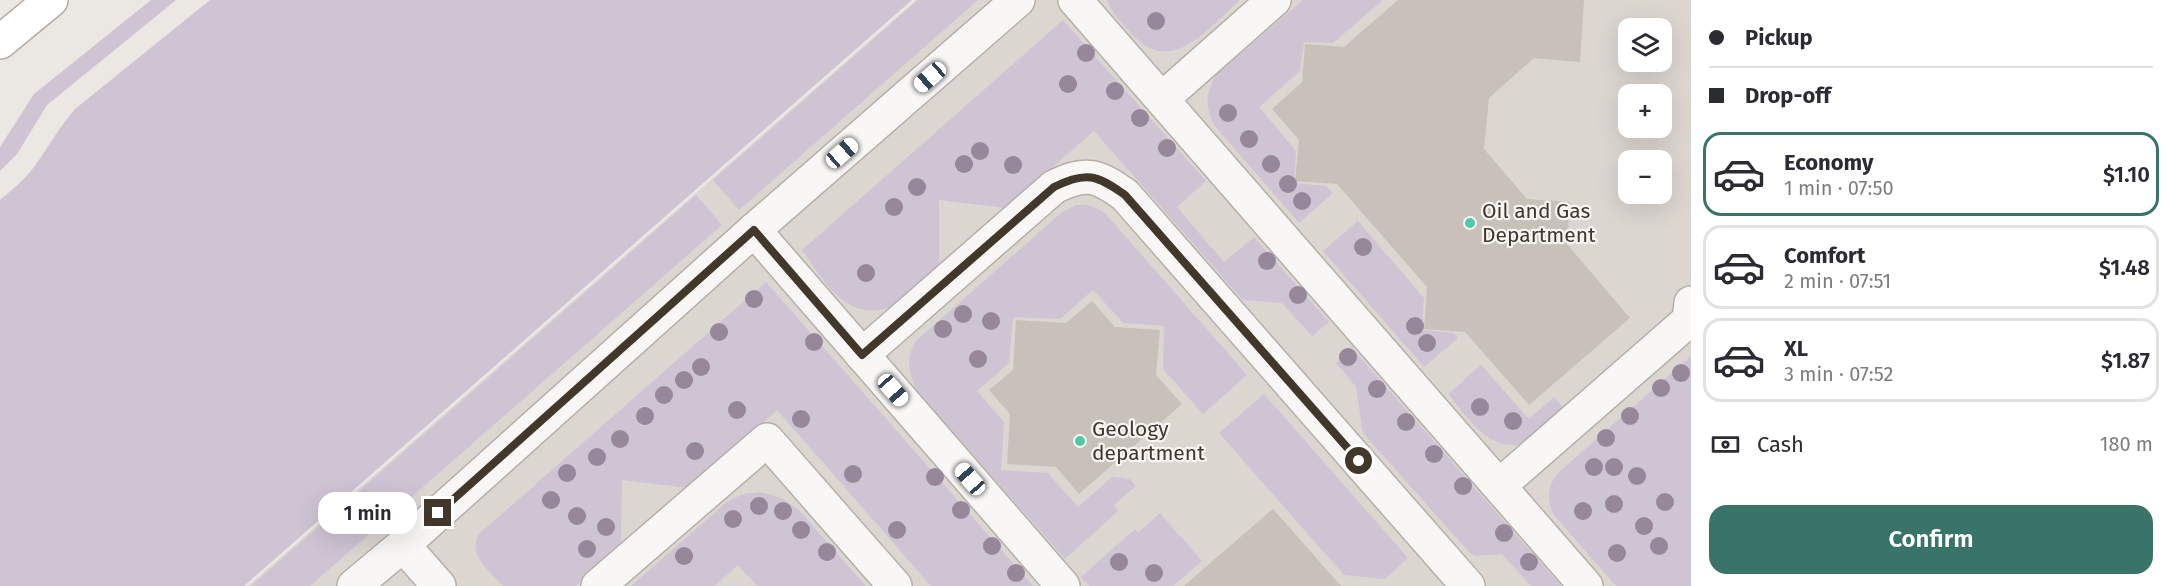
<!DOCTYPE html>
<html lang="en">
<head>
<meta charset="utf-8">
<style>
  :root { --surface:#fff; --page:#f2f2f3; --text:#2b2b33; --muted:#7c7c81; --line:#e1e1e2; --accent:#3a7368 }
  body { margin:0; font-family:"Fira Sans",sans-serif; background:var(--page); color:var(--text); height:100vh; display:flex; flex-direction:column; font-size:22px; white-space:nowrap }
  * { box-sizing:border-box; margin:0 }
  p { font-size:20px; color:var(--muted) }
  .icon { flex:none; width:33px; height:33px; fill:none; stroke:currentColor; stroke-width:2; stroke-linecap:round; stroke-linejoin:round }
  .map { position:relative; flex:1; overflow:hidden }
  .drawer { display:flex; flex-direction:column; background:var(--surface); width:480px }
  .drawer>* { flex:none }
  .guide { display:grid; align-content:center; height:132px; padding:0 18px; background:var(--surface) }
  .controls { position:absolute; left:1618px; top:18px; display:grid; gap:12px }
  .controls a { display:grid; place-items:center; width:54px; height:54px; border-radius:12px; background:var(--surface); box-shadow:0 6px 24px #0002; font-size:30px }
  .end { position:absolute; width:27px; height:27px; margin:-14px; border:8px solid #42372b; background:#fff; box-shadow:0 0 0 3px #fff }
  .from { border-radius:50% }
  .bubble { position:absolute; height:42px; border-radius:18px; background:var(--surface); box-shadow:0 6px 24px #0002; font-size:20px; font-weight:600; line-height:42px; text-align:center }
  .car { position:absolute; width:18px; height:36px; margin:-18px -9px; border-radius:8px; box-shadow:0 0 4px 2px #0007; background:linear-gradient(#fff 24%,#345 0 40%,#fff 0 76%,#345 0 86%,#fff 0) }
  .guide b { display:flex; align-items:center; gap:21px; height:57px; font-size:22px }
  .guide b+b { border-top:2px solid var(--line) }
  .guide i { width:15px; height:15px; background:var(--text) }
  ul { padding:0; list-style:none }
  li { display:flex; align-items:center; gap:18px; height:84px; margin:0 12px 9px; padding:0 6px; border:3px solid var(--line); border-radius:18px }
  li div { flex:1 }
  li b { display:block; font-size:22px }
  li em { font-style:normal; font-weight:600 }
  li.current { border-color:var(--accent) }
  li>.icon { width:54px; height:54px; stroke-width:1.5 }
  .pay { display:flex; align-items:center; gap:15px; height:66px; padding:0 18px; font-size:22px }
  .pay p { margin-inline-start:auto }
  .primary-button { display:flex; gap:12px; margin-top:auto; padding:12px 18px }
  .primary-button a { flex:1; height:69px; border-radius:18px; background:var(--accent); color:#fff; font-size:24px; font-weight:600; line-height:69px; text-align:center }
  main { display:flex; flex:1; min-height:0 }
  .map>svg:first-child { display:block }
  .built { fill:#dcd6d1; fill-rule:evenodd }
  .green { fill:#cec4d4 }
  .building { fill:#c7c1ba }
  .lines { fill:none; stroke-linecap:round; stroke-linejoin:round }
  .minor-casing { stroke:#b5afa8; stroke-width:36 }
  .major-casing { stroke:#b6aca3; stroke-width:36 }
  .minor { stroke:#f9f7f6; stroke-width:33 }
  .major { stroke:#fff; stroke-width:33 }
  .tree { fill:#97879a }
  .route { stroke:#42372b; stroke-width:8 }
  .poi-dot { fill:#4dcaa8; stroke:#f8f5f3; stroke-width:2 }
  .labels { text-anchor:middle; stroke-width:4.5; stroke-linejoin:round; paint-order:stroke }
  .poi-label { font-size:21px; fill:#42372b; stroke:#f8f5f3; text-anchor:start }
</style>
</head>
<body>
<main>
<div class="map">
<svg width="1691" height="586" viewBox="0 0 1691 586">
  <rect width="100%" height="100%" fill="#ebe7e3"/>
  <path class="built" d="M916 0H1691V586H248ZM1629 28H1662V62H1629ZM1629 94H1662V128H1629ZM1629 160H1662V194H1629Z"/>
  <g class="green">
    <polygon points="151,0 176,0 47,105 17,154 0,171 0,147 34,94"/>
    <path d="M210 0H912L244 586H0V200C12 190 24 180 34 167 48 148 59 127 75 109Z"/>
    <polygon points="918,0 978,0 739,210 713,180"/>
    <path d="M1107 0H1240C1208 28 1171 79 1131 33 1122 23 1111 13 1107 0Z"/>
    <path d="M1303 0H1383L1333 43 1304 42 1300 71 1259 107 1296 151 1294 183 1326 186 1333 193 1299 223 1214 125C1205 107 1205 93 1216 75Z"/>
    <path d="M1063 20 1206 181 1177 207 1224 262 1254 237 1329 322 1312 336 1282 303 1243 300 1094 131 1006 208 939 200V267C925 279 911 295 896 305 891 308 884 309 878 310 841 315 821 276 802 250Z"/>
    <polygon points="696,195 722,225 310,586 251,586"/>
    <path d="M1076 205H1089L1104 212 1247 375 1203 414 1163 369 1164 326 1123 323 1093 290 1060 319 1013 317 1009 363 977 391 1004 422 1001 470 1048 473 1078 507 1112 477 1130 479 1136 486 1114 505 1118 511 1065 559 916 390C909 371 905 359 916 341L1062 212Z"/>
    <polygon points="1358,221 1424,298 1422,330 1454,333 1458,338 1424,367 1323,251"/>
    <path d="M766 282 1033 586H931L777 410 688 488 622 480 621 547 576 586H503C490 571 467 555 479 534Z"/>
    <polygon points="1352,348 1561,586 1531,586 1502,554 1475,556 1469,552 1363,433 1356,387 1336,363"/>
    <path d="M1691 356V586H1616L1554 515C1546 499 1547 487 1558 473Z"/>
    <path d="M1481 365 1529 419 1554 397 1566 411C1555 420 1545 431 1534 438 1496 462 1469 419 1448 394Z"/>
    <polygon points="1264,394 1408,558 1385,579 1344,575 1219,433"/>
    <polygon points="760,492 781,498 798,509 866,586 757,586 738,565 715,586 631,586 727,502 743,494"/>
    <polygon points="1160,513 1202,561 1173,586 1089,586 1081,577 1135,529 1138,533"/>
  </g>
  <g class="building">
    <polygon points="1398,0 1584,0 1580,62 1534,58 1489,98 1484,149 1527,199 1570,202 1567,244 1630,318 1529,405 1465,332 1424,329 1427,287 1337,184 1295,181 1299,140 1272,109 1302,82 1305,44 1344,47"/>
    <polygon points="1092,301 1115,327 1160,330 1156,375 1182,404 1079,494 1056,467 1007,464 1010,414 989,390 1013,370 1016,320 1066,323"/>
    <polygon points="1273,509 1341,586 1184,586 1209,564"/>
  </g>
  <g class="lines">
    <defs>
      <g id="minor">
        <polyline points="1075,0 1586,586"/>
        <polyline points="1162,99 1274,0"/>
        <polyline points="754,230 1063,586"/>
        <path d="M862 355 1054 187C1086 171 1097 175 1125 195L1468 586"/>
        <polyline points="1499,486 1689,320 1691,303"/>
        <polyline points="403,545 439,586"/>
        <polyline points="354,586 403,545 754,230 1018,0"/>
        <polyline points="598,586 767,440 895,586"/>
      </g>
      <polyline id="major" points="0,42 51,0"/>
    </defs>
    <use href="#minor" class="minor-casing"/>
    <use href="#major" class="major-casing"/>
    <use href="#minor" class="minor"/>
    <use href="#major" class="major"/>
  </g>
  <g class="tree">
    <circle cx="1156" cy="21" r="9"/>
    <circle cx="1086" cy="53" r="9"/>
    <circle cx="1068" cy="84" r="9"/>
    <circle cx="1115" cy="91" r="9"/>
    <circle cx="1228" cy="113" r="9"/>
    <circle cx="1140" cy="118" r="9"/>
    <circle cx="1249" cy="139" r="9"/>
    <circle cx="1167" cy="148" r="9"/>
    <circle cx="980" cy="151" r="9"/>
    <circle cx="964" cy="164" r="9"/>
    <circle cx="1271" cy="164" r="9"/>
    <circle cx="1013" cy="165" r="9"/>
    <circle cx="1288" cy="184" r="9"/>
    <circle cx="917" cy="187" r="9"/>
    <circle cx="1302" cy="201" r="9"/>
    <circle cx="894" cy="207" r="9"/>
    <circle cx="1363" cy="247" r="9"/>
    <circle cx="1267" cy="261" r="9"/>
    <circle cx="866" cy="273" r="9"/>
    <circle cx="1298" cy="295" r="9"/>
    <circle cx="754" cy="299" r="9"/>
    <circle cx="963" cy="314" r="9"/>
    <circle cx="991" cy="321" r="9"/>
    <circle cx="1415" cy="326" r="9"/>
    <circle cx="943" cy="329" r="9"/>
    <circle cx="719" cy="332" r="9"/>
    <circle cx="814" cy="342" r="9"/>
    <circle cx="1427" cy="343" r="9"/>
    <circle cx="1348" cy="357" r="9"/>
    <circle cx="978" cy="359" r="9"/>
    <circle cx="701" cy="367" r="9"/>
    <circle cx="1681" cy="373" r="9"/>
    <circle cx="684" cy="380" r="9"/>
    <circle cx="1661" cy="388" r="9"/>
    <circle cx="1377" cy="389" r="9"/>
    <circle cx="664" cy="395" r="9"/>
    <circle cx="1480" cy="407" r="9"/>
    <circle cx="737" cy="410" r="9"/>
    <circle cx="645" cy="416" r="9"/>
    <circle cx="1630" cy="416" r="9"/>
    <circle cx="801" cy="419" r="9"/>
    <circle cx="1513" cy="421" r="9"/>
    <circle cx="1406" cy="422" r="9"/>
    <circle cx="1606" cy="438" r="9"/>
    <circle cx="620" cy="439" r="9"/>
    <circle cx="695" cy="451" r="9"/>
    <circle cx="1434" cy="454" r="9"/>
    <circle cx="597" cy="457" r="9"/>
    <circle cx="1594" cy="467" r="9"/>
    <circle cx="1614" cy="467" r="9"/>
    <circle cx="567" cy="473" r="9"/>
    <circle cx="853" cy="474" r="9"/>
    <circle cx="1637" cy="476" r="9"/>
    <circle cx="935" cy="477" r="9"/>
    <circle cx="1463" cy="486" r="9"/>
    <circle cx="551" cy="500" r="9"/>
    <circle cx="1665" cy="502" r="9"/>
    <circle cx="1614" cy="504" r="9"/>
    <circle cx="759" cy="506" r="9"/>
    <circle cx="961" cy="510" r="9"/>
    <circle cx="783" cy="511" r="9"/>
    <circle cx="1583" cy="511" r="9"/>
    <circle cx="577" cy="516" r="9"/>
    <circle cx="733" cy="519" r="9"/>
    <circle cx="1644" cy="526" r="9"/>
    <circle cx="606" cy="527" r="9"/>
    <circle cx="801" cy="530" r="9"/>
    <circle cx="897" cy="530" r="9"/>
    <circle cx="1504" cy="533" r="9"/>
    <circle cx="992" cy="546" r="9"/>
    <circle cx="1659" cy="546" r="9"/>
    <circle cx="587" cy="549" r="9"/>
    <circle cx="827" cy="552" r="9"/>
    <circle cx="1617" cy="553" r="9"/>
    <circle cx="684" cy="556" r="9"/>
    <circle cx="1119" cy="562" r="9"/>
    <circle cx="1529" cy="562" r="9"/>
    <circle cx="1016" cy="573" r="9"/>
    <circle cx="1154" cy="573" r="9"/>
  </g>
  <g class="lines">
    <path class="route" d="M438 513 754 230 862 355 1054 187C1086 171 1097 175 1125 195L1359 461"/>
  </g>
  <g class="poi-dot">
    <circle cx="1470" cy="223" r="6"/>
    <circle cx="1080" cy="441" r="6"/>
  </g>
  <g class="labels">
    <g class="poi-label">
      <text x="1482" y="218">Oil and Gas<tspan x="1482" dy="24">Department</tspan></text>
      <text x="1092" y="436">Geology<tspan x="1092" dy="24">department</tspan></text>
    </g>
  </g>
</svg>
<div class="controls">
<a><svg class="icon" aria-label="layers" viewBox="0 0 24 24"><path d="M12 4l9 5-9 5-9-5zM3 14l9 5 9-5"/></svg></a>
<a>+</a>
<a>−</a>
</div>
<i class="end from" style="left:1359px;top:461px"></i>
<i class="end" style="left:438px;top:513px"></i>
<div class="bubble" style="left:318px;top:492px;width:99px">1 min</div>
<i class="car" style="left:930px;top:77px;rotate:229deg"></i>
<i class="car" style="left:842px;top:153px;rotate:49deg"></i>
<i class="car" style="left:893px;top:390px;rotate:139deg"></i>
<i class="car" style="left:970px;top:479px;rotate:319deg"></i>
</div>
<section class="drawer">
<div class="guide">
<b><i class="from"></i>Pickup</b>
<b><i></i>Drop-off</b>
</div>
<ul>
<li class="current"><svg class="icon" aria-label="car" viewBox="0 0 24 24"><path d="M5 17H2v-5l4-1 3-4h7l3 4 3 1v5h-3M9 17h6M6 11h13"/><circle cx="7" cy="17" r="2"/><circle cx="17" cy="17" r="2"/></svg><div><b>Economy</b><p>1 min · 07:50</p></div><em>$1.10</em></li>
<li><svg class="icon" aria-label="car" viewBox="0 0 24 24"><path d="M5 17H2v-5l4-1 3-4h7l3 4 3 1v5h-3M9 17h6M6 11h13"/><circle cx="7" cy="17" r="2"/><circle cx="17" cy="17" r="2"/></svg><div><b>Comfort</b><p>2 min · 07:51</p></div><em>$1.48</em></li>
<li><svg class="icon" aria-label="car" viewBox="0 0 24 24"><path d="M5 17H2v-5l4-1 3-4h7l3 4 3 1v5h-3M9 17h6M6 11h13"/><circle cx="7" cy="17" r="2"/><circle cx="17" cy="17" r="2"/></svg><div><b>XL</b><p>3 min · 07:52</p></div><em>$1.87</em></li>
</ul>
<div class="pay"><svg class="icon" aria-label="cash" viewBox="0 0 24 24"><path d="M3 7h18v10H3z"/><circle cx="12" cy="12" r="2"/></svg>Cash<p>180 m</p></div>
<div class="primary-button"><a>Confirm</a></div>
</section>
</main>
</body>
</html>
